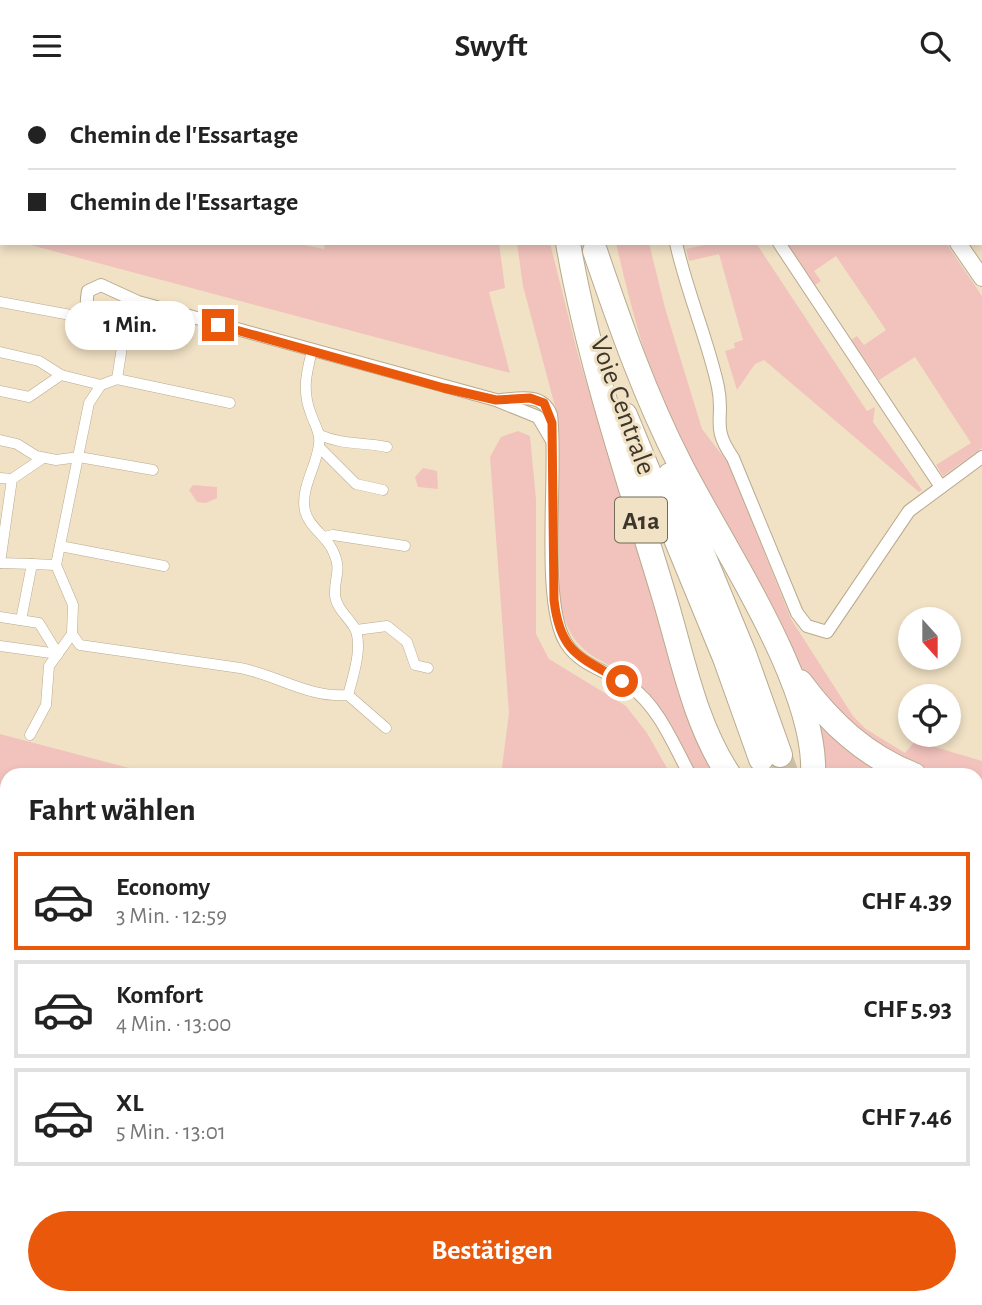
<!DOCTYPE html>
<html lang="de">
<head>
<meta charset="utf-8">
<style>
  :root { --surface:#fff; --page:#f6f6f6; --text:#222; --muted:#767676; --line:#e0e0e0; --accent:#ea580c }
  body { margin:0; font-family:"Alegreya Sans",sans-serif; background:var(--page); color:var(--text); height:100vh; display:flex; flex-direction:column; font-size:26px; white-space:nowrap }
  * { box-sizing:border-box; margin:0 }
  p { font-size:23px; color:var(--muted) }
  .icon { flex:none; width:38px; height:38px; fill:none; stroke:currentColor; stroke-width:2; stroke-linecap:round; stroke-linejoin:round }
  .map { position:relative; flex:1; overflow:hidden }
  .sheet { position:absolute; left:0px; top:677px; width:984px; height:537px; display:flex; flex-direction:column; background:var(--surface); border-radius:21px 21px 0 0; box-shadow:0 4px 10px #0003 }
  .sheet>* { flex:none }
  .top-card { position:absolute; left:0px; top:0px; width:984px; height:154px; box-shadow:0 4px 10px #0003; display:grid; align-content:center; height:154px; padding:0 28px; background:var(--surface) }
  .needle { width:46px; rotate:159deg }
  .controls { position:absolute; left:898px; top:516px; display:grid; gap:14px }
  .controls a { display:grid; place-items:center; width:63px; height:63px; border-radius:50%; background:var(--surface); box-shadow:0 4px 10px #0003; font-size:35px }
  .end { position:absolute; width:32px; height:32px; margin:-16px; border:9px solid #ea580c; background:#fff; box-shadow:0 0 0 4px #fff }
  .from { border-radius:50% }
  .bubble { position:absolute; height:49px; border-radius:24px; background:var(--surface); box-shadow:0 4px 10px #0003; font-size:23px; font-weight:700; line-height:49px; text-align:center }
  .top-card b { display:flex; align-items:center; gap:24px; height:66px; font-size:26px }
  .top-card b+b { border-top:2px solid var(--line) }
  .top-card i { width:18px; height:18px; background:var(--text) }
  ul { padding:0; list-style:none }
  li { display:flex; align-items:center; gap:21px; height:98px; margin:0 14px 10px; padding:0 14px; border:4px solid var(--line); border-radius:0px }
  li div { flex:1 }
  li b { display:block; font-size:26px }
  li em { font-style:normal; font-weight:700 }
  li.active { border-color:var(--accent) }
  li>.icon { width:63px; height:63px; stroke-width:1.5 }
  h2 { padding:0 28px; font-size:32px; line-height:84px }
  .primary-button { display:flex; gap:14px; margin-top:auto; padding:14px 28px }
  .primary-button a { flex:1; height:80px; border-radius:42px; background:var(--accent); color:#fff; font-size:28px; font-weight:700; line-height:80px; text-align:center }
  header { display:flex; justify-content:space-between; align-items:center; height:91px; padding:0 28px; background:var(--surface); font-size:32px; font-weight:700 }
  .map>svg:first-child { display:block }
  .green { fill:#f2c3bd }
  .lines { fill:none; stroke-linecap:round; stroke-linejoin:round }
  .motorway-tunnel { stroke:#cdc0a6; stroke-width:24; stroke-dasharray:24 12; stroke-linecap:butt }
  .pedestrian-casing { stroke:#b8aa8e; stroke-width:11 }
  .minor-casing { stroke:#b8aa8e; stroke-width:14 }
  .tertiary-casing { stroke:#b8aa8e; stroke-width:18 }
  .primary-casing { stroke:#b8aa8e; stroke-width:23 }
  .motorway-casing { stroke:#b8aa8e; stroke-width:26 }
  .pedestrian { stroke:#fff; stroke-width:10 }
  .minor { stroke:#fff; stroke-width:12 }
  .tertiary { stroke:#fff; stroke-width:16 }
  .primary { stroke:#fff; stroke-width:21 }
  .motorway { stroke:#fff; stroke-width:24 }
  .tram { stroke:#918773; stroke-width:2 }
  .route { stroke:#ea580c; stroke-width:9 }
  .labels { text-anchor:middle; stroke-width:6; stroke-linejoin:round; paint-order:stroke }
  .shield { fill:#f1e2c5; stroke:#736a59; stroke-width:2 }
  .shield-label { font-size:26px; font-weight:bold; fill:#3d372b }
  .street-label { font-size:28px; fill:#3d372b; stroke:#f1e2c5 }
</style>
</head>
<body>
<header><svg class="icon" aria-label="menu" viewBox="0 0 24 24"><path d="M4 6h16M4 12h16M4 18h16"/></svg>Swyft<svg class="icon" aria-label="search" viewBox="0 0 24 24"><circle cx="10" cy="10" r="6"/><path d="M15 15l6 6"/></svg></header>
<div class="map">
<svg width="982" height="1214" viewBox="0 0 982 1214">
  <rect width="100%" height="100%" fill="#f1e2c5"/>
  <g class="green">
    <rect x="41" y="0" width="458" height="2"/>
    <polygon points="23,152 294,152 324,158 325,152 499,152 505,197 489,201 510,282"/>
    <path d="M517 152H550L578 264 692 641 713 684H697L648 601C609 563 571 575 560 508L556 319 523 195Z"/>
    <path d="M616 152H649L665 217 702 338 729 373 791 528 853 625 866 638 905 662 915 650 982 670V692L977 691 976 684C923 684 872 660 835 621 801 585 780 538 757 495 731 447 700 400 678 350 650 287 631 219 616 152Z"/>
    <polygon points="714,152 756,152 867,320 875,316 873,331 922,399 919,401 764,269 755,273 737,299 725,260 735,257 734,252 743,249 719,163 689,170 686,158"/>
    <polygon points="787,152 946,152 982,205 982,357 943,385 936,374 971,352 915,266 879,289 851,249 857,245 864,254 886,239 836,165 814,180 821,190 815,194"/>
    <polygon points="518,340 530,345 536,408 536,543 549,568 626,615 647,642 671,684 501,684 509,622 490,366 501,346"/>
    <polygon points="423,377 437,380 438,398 418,396 415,386"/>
    <polygon points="193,394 217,396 217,407 206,412 197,411 189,399"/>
    <polygon points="816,621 900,684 819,684"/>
    <polygon points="0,643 152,683 152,684 7,684 7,718 0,716"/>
    <polygon points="976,730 982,731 982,811 980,802 977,803"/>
  </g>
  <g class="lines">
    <g class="motorway-tunnel">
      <polyline points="780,664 787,684"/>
      <polyline points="844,1208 845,1214"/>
    </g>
    <defs>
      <g id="pedestrian">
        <polyline points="0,211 76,225 91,221"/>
        <path d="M138 211 124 243 117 288 101 294 89 312 56 474 73 514 72 543 80 554 240 577C277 584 308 607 348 604L386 637"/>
        <path d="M312 260C306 283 302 300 311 323 314 333 321 342 319 353 317 375 300 397 305 420 309 436 325 444 332 458 343 480 334 484 335 504 336 517 348 526 354 536 364 553 353 586 348 604"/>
        <polyline points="0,261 39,270 61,284"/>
        <polyline points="117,288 230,312"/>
        <polyline points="0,300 29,306 61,284 101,294"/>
        <path d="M320 344C342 354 363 351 387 356"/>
        <polyline points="0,349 17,353 36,365 56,369 79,366 153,379"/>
        <polyline points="319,356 356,393 383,399"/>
        <polyline points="0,387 12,388"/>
        <polyline points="324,446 333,444 405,455"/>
        <polyline points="60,455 164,475"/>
        <polyline points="0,472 12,388 43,367"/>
        <polyline points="0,472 32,473"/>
        <polyline points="0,526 39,532 58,563"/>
        <polyline points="21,529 32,473 56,474"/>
        <polyline points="356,539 387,535 407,551 415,574 428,577"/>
        <polyline points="0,555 58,563"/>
        <polyline points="30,644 46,614 49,575 72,543"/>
      </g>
      <g id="minor">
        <polyline points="650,0 651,2"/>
        <path d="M676 152C687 202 708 249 718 296 725 329 710 334 733 367L797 522 807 535 827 541 909 420 982 366"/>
        <polyline points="779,152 941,396"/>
        <path d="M138 211 104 224H96C85 218 86 211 88 200L101 194 138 211 496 309 538 326 551 348"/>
        <path d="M501 309C520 307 543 302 551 324 558 377 540 511 566 552 581 576 610 580 631 596 659 616 674 655 690 684"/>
        <polyline points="976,930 982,933"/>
        <polyline points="976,1042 982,1044"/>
        <polyline points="865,1208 867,1214"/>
        <polyline points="123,1214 126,1208"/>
      </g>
      <g id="tertiary">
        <polyline points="853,0 854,2"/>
        <polyline points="23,2 24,0"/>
        <polyline points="0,75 2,69"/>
        <polyline points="958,152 982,187"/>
      </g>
      <polyline id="primary" points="976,723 982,723"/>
      <g id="motorway">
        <polyline points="579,0 579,2"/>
        <polyline points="559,2 559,0"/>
        <path d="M568 152C589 272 629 389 664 505 682 564 694 632 729 684"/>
        <path d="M595 160C620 233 645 305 680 373 721 454 818 595 813 684"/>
        <polyline points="625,324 725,567 761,668"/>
        <polyline points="670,384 744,563 780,664"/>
        <path d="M800 591C831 633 866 665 914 684"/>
        <polyline points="976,702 982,704"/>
      </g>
    </defs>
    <use href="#pedestrian" class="pedestrian-casing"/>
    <use href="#minor" class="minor-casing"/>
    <use href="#tertiary" class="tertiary-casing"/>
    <use href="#primary" class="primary-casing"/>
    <use href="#motorway" class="motorway-casing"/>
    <use href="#pedestrian" class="pedestrian"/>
    <use href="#minor" class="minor"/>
    <use href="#tertiary" class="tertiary"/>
    <use href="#primary" class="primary"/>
    <use href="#motorway" class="motorway"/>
    <g class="tram">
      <polyline points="976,1167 982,1169"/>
      <polyline points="976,1198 982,1194"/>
      <polyline points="894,1208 897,1214"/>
      <polyline points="954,1214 964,1208"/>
    </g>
  </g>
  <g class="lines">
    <path class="route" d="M218 234 444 297 496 309 530 307 544 312 552 332 554 509C560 562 580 566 622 590"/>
  </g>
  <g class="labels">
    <rect class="shield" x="615" y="406.5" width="52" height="45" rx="5"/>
    <g class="shield-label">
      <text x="641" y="438">A1a</text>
    </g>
    <g class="street-label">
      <text transform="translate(624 314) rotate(70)" y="10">Voie Centrale</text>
    </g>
  </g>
</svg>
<div class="controls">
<a><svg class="needle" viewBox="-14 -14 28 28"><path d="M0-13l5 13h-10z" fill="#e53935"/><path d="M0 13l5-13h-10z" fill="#767676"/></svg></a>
<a><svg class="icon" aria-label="locate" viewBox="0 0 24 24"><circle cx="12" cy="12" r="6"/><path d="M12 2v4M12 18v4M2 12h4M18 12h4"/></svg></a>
</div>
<i class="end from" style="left:622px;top:590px"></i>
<i class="end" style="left:218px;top:234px"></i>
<div class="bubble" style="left:65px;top:210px;width:130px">1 Min.</div>
<div class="top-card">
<b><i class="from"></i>Chemin de l'Essartage</b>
<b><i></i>Chemin de l'Essartage</b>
</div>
<section class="sheet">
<h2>Fahrt wählen</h2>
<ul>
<li class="active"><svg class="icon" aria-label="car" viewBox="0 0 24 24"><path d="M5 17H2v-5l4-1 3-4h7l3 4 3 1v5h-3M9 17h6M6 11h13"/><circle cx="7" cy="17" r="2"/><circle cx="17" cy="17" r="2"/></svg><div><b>Economy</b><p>3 Min. · 12:59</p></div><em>CHF 4.39</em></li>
<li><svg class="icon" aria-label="car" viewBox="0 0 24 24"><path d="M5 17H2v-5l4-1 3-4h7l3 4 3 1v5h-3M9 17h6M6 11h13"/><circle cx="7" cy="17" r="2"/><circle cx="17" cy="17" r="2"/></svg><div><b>Komfort</b><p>4 Min. · 13:00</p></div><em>CHF 5.93</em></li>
<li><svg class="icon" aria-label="car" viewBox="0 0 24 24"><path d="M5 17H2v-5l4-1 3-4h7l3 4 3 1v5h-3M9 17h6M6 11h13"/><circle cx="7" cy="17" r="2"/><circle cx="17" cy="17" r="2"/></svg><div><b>XL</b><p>5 Min. · 13:01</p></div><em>CHF 7.46</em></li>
</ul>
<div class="primary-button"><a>Bestätigen</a></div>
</section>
</div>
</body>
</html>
